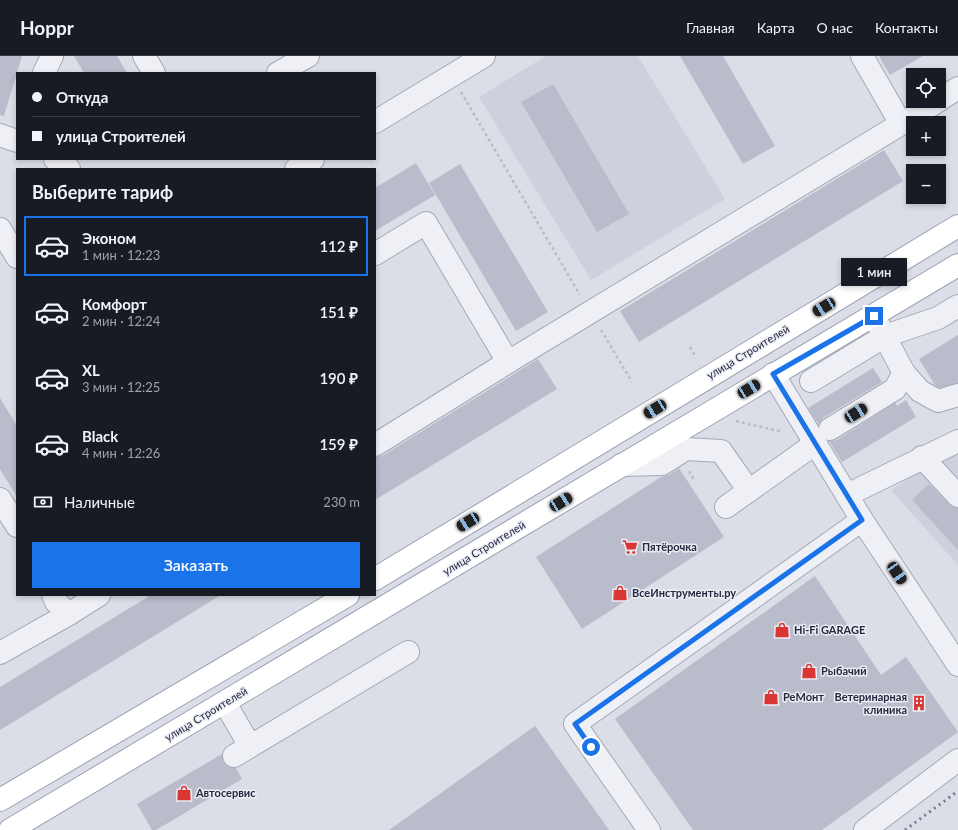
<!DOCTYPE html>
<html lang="ru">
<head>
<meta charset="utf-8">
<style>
  :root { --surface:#171b24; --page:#242831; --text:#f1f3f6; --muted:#9ea1a6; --line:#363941; --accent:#1a73e8 }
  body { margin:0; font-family:Lato,sans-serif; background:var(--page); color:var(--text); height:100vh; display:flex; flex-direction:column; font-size:15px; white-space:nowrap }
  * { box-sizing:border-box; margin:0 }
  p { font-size:13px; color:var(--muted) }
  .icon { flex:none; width:22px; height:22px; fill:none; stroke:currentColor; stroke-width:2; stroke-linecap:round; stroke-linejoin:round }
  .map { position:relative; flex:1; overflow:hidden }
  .sheet { position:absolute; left:16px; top:112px; width:360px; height:428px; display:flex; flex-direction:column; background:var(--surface); border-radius:0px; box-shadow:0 2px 6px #0003 }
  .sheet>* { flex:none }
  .guide { position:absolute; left:16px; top:16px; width:360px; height:88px; border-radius:0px; box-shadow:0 2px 6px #0003; display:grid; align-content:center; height:88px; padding:0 16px; background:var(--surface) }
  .tools { position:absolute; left:906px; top:12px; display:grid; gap:8px }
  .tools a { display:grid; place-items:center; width:40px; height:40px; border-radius:0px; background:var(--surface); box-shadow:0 2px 6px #0003; font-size:20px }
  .end { position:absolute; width:18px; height:18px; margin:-9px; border:5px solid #1a73e8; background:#fff; box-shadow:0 0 0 2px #fff }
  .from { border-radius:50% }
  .bubble { position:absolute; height:28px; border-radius:0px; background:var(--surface); box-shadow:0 2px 6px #0003; font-size:13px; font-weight:600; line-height:28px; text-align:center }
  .car { position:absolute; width:12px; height:24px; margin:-12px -6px; border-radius:5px; box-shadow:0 0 3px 1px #0007; background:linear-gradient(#222 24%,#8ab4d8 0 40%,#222 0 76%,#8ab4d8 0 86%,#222 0) }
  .guide b { display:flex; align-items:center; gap:14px; height:38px; font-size:15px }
  .guide b+b { border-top:1px solid var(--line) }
  .guide i { width:10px; height:10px; background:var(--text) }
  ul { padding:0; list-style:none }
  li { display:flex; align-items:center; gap:12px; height:60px; margin:0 8px 6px; padding:0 8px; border:2px solid transparent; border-radius:0px }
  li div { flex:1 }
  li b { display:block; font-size:15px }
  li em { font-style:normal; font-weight:600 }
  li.current { border-color:var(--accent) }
  li>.icon { width:36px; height:36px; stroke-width:1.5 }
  h2 { padding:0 16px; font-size:18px; line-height:48px }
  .pay { display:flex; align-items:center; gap:10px; height:44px; padding:0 16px; font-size:15px }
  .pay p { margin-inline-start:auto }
  .primary-button { display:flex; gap:8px; margin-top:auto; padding:8px 16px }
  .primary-button a { flex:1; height:46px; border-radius:0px; background:var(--accent); color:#fff; font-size:16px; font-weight:600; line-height:46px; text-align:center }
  header { display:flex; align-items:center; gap:24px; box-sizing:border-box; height:56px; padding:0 20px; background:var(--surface); border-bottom:1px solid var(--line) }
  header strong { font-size:19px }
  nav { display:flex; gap:22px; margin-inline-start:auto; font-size:14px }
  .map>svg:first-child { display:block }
  .built { fill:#cdd1dd }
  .building { fill:#b8bccb }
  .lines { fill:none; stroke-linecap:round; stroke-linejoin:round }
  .minor-casing { stroke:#a5a8b5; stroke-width:24 }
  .major-casing { stroke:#9aa0b4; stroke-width:24 }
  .path { stroke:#babcc6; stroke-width:2.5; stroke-dasharray:3 3; stroke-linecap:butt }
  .minor { stroke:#eff0f5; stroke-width:22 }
  .major { stroke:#fff; stroke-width:22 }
  .rail { stroke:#747a92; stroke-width:3; stroke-dasharray:2 4; stroke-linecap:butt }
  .route { stroke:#1a73e8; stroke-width:5 }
  .labels { text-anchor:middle; stroke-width:3; stroke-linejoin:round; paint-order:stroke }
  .street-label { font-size:11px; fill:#24293f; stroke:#ebedf5 }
  .poi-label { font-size:11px; font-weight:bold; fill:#24293f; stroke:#ebedf5; text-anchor:start }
</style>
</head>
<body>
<header>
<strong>Hoppr</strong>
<nav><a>Главная</a><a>Карта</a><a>О нас</a><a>Контакты</a></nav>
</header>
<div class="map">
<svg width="958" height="774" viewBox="0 0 958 774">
  <rect width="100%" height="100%" fill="#dcdee7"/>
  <g class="built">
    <polygon points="546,0 638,0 725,143 591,224 479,41"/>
    <polygon points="958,389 958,509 891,434"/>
  </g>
  <g class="building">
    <polygon points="0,0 22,0 4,60 0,59"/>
    <polygon points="74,0 117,0 127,17 84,17"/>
    <polygon points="680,0 723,0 775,90 743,108"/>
    <polygon points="879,0 923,0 890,19"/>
    <polygon points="553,28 629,158 597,176 521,46"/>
    <polygon points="884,94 903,125 639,286 620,255"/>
    <polygon points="416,107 435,139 375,175 375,132"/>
    <polygon points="460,108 548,256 516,275 429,127"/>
    <polygon points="958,279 958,327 939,332 935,329 919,303"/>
    <polygon points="538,303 557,333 375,444 375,401 382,400"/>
    <polygon points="873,312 882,326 823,362 819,369 808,352"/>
    <polygon points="0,342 17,370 17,441 0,413"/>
    <polygon points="906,344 916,361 842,406 829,385 837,384 895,347 897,350"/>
    <polygon points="679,412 724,481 582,573 536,501 661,421 669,419"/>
    <polygon points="929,428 949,448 958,452 958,494 912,444"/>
    <polygon points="815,520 881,619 906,601 958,676 822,774 693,774 615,663"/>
    <polygon points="151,539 221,539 0,674 0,631"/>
    <polygon points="535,670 609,774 389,774"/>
    <polygon points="222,698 224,707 228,711 236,712 242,723 156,774 152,774 137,748"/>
  </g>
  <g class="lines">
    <defs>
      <g id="minor">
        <polyline points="144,0 154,17"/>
        <polyline points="44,17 52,0"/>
        <polyline points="278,17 308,0"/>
        <polyline points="939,44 958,32"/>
        <polyline points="375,66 484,0"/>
        <polyline points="901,68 938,45"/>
        <polyline points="0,79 17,85"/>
        <polyline points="55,103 69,113"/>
        <polyline points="296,113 313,103"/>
        <polyline points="0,173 17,201"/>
        <polyline points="375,198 426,167 508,306"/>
        <polyline points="878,268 904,317 920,335 938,345 958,339"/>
        <polyline points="773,318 862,464 958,609"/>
        <polyline points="811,325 885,280 938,262 958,250"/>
        <polyline points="830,373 895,333 904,317"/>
        <polyline points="375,389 508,306 901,68 862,0"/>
        <polyline points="922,401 958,440"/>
        <polyline points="621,409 662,408 686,393 721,395 749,435"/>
        <polyline points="847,439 958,385"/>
        <polyline points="0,443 17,470"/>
        <polyline points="726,451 816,387"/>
        <polyline points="53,539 56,546 69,558"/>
        <polyline points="0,597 69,558 99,539"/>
        <polyline points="225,647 250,690"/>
        <polyline points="234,700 408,596"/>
        <polyline points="649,774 575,668 862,464"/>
        <polyline points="865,774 958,704"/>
      </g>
      <g id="major">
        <polyline points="375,523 958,170"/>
        <polyline points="0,744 348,539"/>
        <polyline points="10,774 958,209"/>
      </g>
    </defs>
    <use href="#minor" class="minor-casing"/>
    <use href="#major" class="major-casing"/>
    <g class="path">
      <polyline points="461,36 580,239"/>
      <polyline points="601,274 632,326"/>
      <polyline points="690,291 696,302"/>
      <polyline points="736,365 783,376"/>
      <polyline points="689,415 694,424"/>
    </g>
    <use href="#minor" class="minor"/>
    <use href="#major" class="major"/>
    <polyline class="rail" points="905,774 958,735"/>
  </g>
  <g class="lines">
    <polyline class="route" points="591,691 575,668 862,464 773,318 874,260"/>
  </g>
  <defs>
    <symbol id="supermarket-bare" viewBox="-9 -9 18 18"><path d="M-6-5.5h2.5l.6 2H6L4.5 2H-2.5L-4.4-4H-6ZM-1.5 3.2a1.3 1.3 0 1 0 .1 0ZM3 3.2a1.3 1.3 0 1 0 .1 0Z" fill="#da3633" stroke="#ebedf5" stroke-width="2.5" paint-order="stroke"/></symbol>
    <symbol id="shop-bare" viewBox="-9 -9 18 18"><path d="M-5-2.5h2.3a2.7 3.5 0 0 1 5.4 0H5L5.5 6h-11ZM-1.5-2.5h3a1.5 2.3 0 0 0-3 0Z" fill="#da3633" stroke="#ebedf5" stroke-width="2.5" paint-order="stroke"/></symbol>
    <symbol id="building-bare" viewBox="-9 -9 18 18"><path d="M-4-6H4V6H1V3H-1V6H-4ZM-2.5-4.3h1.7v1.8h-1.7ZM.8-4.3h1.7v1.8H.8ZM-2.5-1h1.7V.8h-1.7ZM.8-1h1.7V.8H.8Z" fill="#da3633" stroke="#ebedf5" stroke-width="2.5" paint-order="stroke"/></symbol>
  </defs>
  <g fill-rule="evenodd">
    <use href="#supermarket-bare" x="619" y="480" width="22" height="22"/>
    <use href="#shop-bare" x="609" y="526" width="22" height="22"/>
    <use href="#shop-bare" x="771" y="563" width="22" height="22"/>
    <use href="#shop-bare" x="798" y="604" width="22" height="22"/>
    <use href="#shop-bare" x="760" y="630" width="22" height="22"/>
    <use href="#building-bare" x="908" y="636" width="22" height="22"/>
    <use href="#shop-bare" x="173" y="726" width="22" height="22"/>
  </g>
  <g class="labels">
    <g class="street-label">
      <text transform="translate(748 296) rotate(-31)" y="4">улица Строителей</text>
      <text transform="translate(484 492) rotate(-31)" y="4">улица Строителей</text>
      <text transform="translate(206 658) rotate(-31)" y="4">улица Строителей</text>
    </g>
    <g class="poi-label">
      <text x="642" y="495">Пятёрочка</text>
      <text x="632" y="541">ВсеИнструменты.ру</text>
      <text x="794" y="578">Hi-Fi GARAGE</text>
      <text x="821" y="619">Рыбачий</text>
      <text x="783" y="645">РеМонт</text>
      <text x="907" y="645" text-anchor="end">Ветеринарная<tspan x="907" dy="13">клиника</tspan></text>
      <text x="196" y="741">Автосервис</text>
    </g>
  </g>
</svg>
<div class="tools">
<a><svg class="icon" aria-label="locate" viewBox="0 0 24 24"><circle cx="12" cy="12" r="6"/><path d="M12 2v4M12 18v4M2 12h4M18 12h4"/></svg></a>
<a>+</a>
<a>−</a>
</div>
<i class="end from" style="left:591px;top:691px"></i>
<i class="end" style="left:874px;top:260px"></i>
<div class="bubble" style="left:841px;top:202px;width:66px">1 мин</div>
<i class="car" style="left:824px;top:251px;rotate:239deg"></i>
<i class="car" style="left:749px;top:333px;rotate:59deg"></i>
<i class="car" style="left:655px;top:353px;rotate:239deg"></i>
<i class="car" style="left:856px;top:357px;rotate:58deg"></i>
<i class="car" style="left:561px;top:446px;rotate:59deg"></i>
<i class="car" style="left:468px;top:466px;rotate:239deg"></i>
<i class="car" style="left:897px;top:517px;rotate:146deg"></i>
<div class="guide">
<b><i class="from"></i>Откуда</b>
<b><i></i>улица Строителей</b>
</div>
<section class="sheet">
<h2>Выберите тариф</h2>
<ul>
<li class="current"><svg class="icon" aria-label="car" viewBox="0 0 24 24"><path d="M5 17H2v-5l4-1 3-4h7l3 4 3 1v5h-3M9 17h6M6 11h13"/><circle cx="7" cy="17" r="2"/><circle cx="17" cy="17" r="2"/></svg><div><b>Эконом</b><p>1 мин · 12:23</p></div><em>112 ₽</em></li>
<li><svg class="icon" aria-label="car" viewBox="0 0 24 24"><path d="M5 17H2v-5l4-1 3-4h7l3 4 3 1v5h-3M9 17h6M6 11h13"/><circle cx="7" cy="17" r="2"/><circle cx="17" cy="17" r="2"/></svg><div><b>Комфорт</b><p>2 мин · 12:24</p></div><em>151 ₽</em></li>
<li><svg class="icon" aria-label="car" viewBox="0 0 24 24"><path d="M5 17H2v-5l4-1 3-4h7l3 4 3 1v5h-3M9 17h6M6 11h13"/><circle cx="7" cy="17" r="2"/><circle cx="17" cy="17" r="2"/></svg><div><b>XL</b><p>3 мин · 12:25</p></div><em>190 ₽</em></li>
<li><svg class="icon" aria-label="car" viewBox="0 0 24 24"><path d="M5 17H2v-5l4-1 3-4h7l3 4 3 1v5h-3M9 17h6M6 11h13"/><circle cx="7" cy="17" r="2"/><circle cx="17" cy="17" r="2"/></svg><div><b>Black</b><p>4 мин · 12:26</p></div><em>159 ₽</em></li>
</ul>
<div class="pay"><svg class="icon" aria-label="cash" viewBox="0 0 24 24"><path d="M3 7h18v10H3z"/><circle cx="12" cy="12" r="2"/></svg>Наличные<p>230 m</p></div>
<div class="primary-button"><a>Заказать</a></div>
</section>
</div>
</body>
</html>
